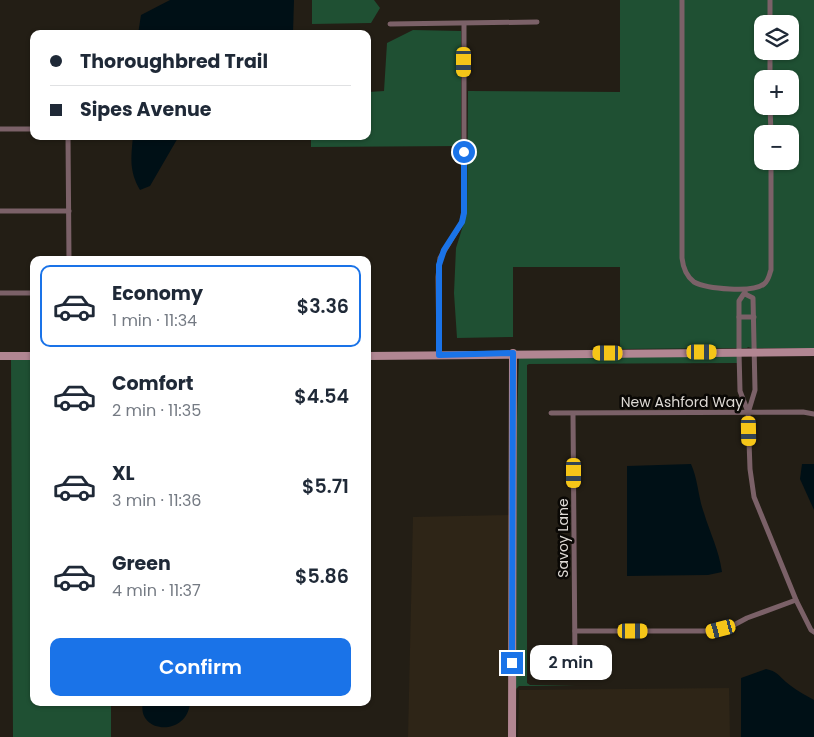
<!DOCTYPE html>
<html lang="en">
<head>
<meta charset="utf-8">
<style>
  :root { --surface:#fff; --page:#f2f2f3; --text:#1f2937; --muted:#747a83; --line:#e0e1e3; --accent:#1a73e8 }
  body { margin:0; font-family:Poppins,sans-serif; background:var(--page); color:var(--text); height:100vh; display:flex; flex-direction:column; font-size:19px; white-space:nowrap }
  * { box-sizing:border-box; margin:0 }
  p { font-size:16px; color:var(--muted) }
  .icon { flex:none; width:28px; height:28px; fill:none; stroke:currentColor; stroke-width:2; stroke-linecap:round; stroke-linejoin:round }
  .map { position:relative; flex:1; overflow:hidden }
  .panel { position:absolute; left:30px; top:256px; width:341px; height:450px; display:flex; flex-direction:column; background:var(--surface); border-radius:10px; box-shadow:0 1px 4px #0004 }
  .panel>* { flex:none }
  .hud { position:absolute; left:30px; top:30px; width:341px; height:110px; border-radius:10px; box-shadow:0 1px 4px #0004; display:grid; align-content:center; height:110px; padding:0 20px; background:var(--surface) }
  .fabs { position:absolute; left:754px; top:15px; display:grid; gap:10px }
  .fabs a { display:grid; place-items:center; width:45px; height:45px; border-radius:10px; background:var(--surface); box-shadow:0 1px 4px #0004; font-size:25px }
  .end { position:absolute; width:22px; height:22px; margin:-11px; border:6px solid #1a73e8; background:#fff; box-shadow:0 0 0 2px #fff }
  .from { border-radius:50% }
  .bubble { position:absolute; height:35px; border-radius:10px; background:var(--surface); box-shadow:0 1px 4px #0004; font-size:16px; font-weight:600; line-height:35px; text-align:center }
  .car { position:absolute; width:15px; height:30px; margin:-15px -8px; border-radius:6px; box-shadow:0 0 4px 1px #0007; background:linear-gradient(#f5c518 24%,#345 0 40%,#f5c518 0 76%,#345 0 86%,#f5c518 0) }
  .hud b { display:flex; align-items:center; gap:18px; height:48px; font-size:19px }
  .hud b+b { border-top:1px solid var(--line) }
  .hud i { width:12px; height:12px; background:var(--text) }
  ul { padding:9px 0 0; list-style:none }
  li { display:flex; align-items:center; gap:15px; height:82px; margin:0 10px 8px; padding:0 10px; border:2px solid transparent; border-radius:10px }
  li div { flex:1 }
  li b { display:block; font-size:19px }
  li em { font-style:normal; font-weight:600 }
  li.active { border-color:var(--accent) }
  li>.icon { width:45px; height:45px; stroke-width:1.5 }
  .primary-button { display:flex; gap:10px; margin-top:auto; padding:10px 20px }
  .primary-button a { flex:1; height:58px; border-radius:10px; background:var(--accent); color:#fff; font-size:20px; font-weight:600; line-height:58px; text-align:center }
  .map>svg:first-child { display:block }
  .built { fill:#2e2517 }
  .green { fill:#1f5033; fill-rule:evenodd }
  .water { fill:#001016 }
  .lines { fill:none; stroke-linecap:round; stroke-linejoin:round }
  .street { stroke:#7b6168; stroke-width:5 }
  .secondary { stroke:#b18692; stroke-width:8 }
  .route { stroke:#1a73e8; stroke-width:6 }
  .labels { text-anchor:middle; stroke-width:5; stroke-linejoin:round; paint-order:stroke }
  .street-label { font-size:14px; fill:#dedad5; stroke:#0a0805 }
</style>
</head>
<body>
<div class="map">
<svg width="814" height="737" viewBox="0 0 814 737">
  <rect width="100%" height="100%" fill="#231e15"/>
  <g class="built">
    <polygon points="509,515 509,737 408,737 413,517"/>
    <polygon points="729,688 730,737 518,737 519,690"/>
  </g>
  <g class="green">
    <polygon points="312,0 374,0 380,8 371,23 312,24"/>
    <path d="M620 0H814V348H751L748 347 747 348 620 349V267H513V337L457 338 454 293 456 248 467 213 468 91 620 92ZM762 24H790V51H762ZM762 79H790V106H762ZM762 134H790V161H762Z"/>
    <polygon points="413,30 461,31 461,146 311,147 311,136 368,136 368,92 384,91 387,43"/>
    <polygon points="741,356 737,363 529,364 527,365 527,683 530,685 577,686 519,686 516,689 517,419 519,357"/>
    <polygon points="34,359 34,702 56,703 57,706 63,703 111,703 111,737 13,737 11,360"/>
  </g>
  <g class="water">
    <polygon points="170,0 294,0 293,34 138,34 141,15"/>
    <path d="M133 136H179L150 186 140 190C129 171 131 158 133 136Z"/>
    <path d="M691 464C698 479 698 497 704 513 710 533 719 550 722 572L708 575 627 576V466Z"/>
    <polygon points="802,464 814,464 814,510 800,479"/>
    <path d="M766 669C777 671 779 676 786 682 794 689 805 695 814 700V737H741V678Z"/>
    <path d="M143 702 190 703C187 737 136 734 143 702Z"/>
  </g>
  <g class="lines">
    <g class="street">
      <path d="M682 0V258C683 267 686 276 694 282 707 289 753 293 764 284 769 280 769 275 771 270V161"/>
      <polyline points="770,0 770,24"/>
      <polyline points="390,24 537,22"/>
      <polyline points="770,51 770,79"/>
      <polyline points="770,106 771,134"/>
      <polyline points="0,129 34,129"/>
      <polyline points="68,136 69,260"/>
      <polyline points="0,211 69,211"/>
      <polyline points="745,292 739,301 739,352 740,391 748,412"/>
      <polyline points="0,293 34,293"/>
      <polyline points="745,294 753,298 755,390 748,413 750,469 754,497 796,600 811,630 814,632"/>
      <polyline points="739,317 754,317"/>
      <polyline points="439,355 438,277 440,258 462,222 464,213 464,24"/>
      <polyline points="551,413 803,412 814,414"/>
      <polyline points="573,414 575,662"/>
      <polyline points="575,631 711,631 732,626 747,618 796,600"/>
    </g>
    <g class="secondary">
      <polyline points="0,356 34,356"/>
      <polyline points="368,356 814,352"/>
      <polyline points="512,737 513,353"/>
    </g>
  </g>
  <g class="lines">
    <polyline class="route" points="464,152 464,213 462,222 444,250 439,265 439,355 513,353 512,663"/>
  </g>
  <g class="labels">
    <g class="street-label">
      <text x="682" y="407">New Ashford Way</text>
      <text transform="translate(563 538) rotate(-90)" y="5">Savoy Lane</text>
    </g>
  </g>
</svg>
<div class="fabs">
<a><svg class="icon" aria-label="layers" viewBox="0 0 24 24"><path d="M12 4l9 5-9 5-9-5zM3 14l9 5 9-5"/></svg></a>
<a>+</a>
<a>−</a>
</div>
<i class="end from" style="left:464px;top:152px"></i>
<i class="end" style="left:512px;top:663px"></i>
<div class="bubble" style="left:530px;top:645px;width:82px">2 min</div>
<i class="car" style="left:464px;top:62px;rotate:180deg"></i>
<i class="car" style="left:702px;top:352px;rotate:90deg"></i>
<i class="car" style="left:608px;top:353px;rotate:270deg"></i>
<i class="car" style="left:749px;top:431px;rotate:179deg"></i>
<i class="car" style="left:574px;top:473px;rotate:180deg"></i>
<i class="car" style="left:721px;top:629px;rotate:255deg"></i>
<i class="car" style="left:633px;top:631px;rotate:90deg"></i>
<div class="hud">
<b><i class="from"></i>Thoroughbred Trail</b>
<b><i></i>Sipes Avenue</b>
</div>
<section class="panel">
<ul>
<li class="active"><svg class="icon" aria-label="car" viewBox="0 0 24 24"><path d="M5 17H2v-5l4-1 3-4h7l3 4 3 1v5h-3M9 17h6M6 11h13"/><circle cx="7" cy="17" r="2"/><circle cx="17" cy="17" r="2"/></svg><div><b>Economy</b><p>1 min · 11:34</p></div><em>$3.36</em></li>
<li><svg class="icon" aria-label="car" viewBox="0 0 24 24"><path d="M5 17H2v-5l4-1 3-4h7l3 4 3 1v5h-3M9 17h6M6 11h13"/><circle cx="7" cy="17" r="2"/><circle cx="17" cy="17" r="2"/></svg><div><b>Comfort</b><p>2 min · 11:35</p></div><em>$4.54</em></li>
<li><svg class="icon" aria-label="car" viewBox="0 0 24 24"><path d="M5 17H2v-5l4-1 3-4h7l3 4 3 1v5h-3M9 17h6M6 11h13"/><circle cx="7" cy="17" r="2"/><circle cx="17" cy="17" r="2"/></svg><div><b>XL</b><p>3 min · 11:36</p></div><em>$5.71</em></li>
<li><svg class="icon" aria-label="car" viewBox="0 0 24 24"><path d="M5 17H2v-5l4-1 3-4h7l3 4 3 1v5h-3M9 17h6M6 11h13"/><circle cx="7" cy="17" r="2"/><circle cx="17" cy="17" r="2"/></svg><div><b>Green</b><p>4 min · 11:37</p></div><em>$5.86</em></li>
</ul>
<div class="primary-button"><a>Confirm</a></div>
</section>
</div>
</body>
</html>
